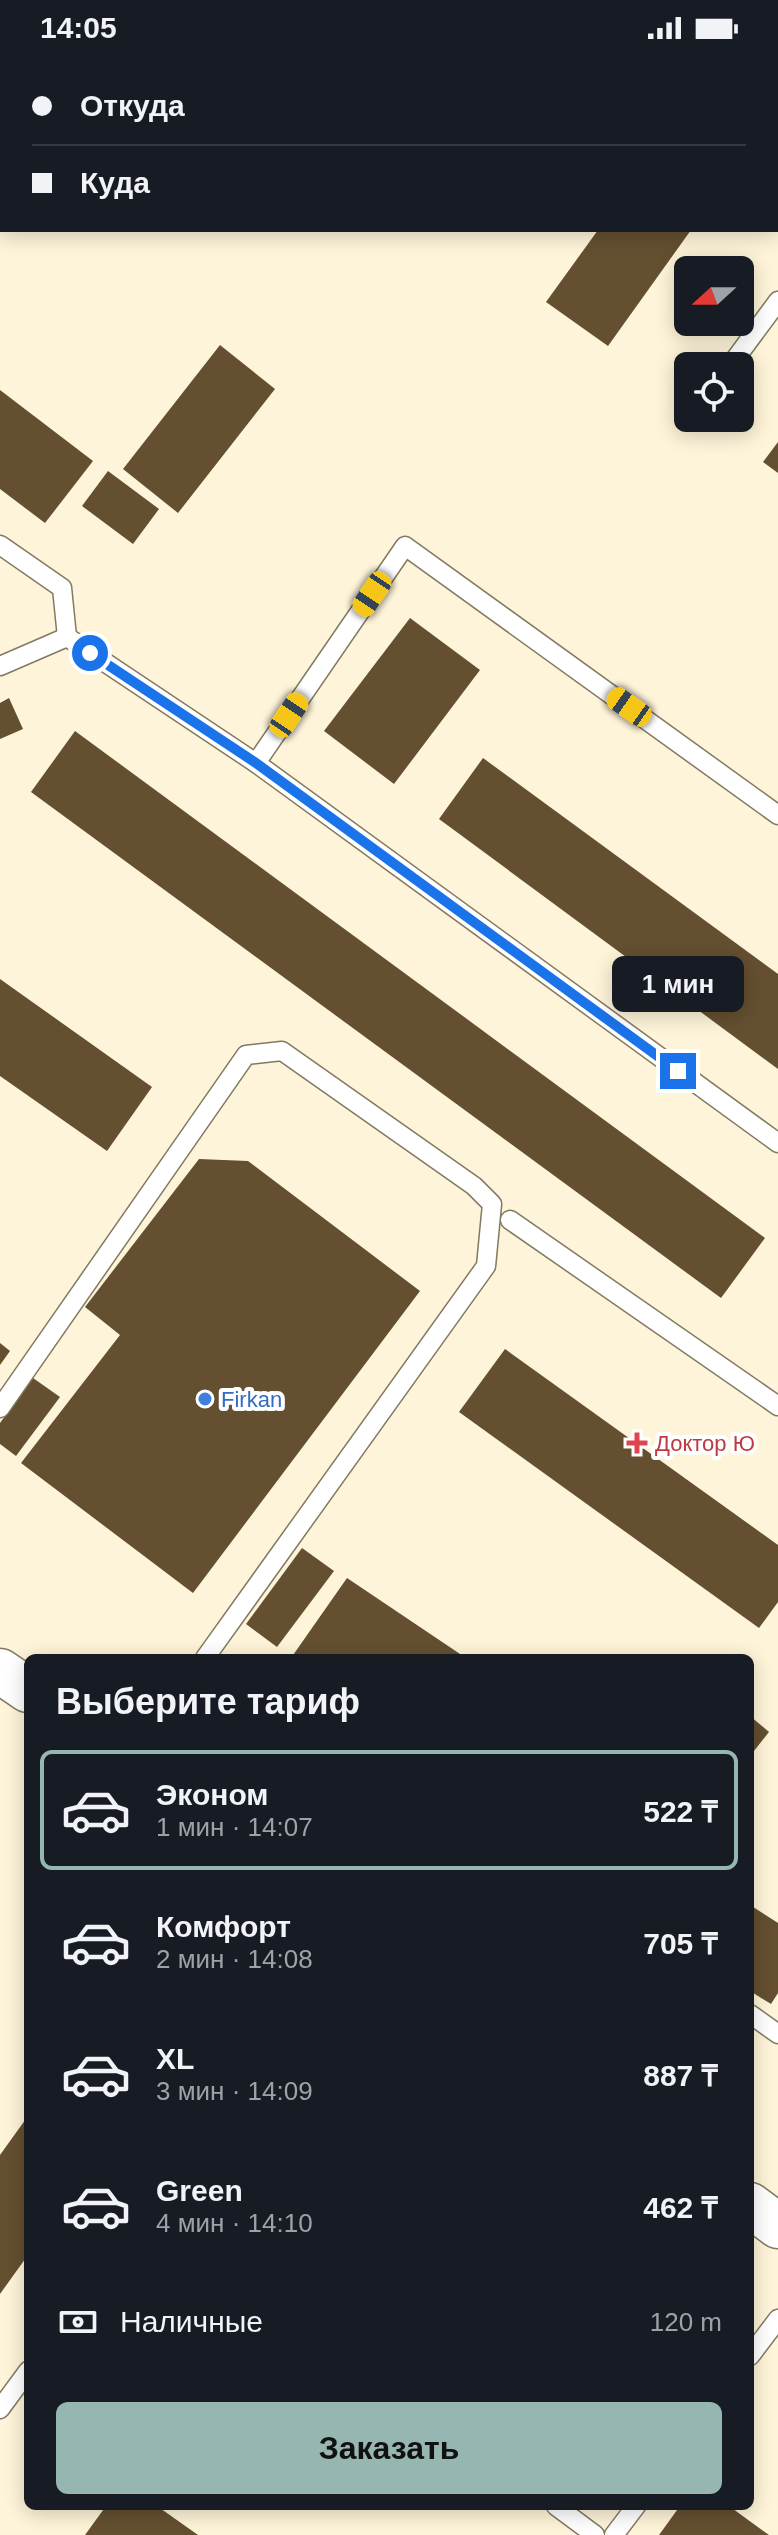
<!DOCTYPE html>
<html lang="ru">
<head>
<meta charset="utf-8">
<style>
  :root { --surface:#171b24; --page:#20242c; --text:#f1f3f6; --muted:#9ea1a6; --line:#363941; --accent:#96b6b2 }
  body { margin:0; font-family:Arial,sans-serif; background:var(--page); color:var(--text); height:100vh; display:flex; flex-direction:column; font-size:30px; white-space:nowrap }
  * { box-sizing:border-box; margin:0 }
  p { font-size:26px; color:var(--muted) }
  .icon { flex:none; width:44px; height:44px; fill:none; stroke:currentColor; stroke-width:2; stroke-linecap:round; stroke-linejoin:round }
  .map { position:relative; flex:1; overflow:hidden }
  .side { position:absolute; left:24px; top:1598px; width:730px; height:856px; display:flex; flex-direction:column; background:var(--surface); border-radius:12px; box-shadow:0 4px 20px #0003 }
  .side>* { flex:none }
  .hud { position:absolute; left:0px; top:0px; width:778px; height:176px; box-shadow:0 4px 20px #0003; display:grid; align-content:center; height:176px; padding:0 32px; background:var(--surface) }
  .needle { width:52px; rotate:249deg }
  .fabs { position:absolute; left:674px; top:200px; display:grid; gap:16px }
  .fabs a { display:grid; place-items:center; width:80px; height:80px; border-radius:12px; background:var(--surface); box-shadow:0 4px 20px #0003; font-size:40px }
  .end { position:absolute; width:36px; height:36px; margin:-18px; border:10px solid #1a73e8; background:#fff; box-shadow:0 0 0 4px #fff }
  .from { border-radius:50% }
  .bubble { position:absolute; height:56px; border-radius:12px; background:var(--surface); box-shadow:0 4px 20px #0003; font-size:26px; font-weight:800; line-height:56px; text-align:center }
  .car { position:absolute; width:24px; height:48px; margin:-24px -12px; border-radius:10px; box-shadow:0 0 6px 2px #0007; background:linear-gradient(#f5c518 24%,#345 0 40%,#f5c518 0 76%,#345 0 86%,#f5c518 0) }
  .hud b { display:flex; align-items:center; gap:28px; height:76px; font-size:30px }
  .hud b+b { border-top:2px solid var(--line) }
  .hud i { width:20px; height:20px; background:var(--text) }
  ul { padding:0; list-style:none }
  li { display:flex; align-items:center; gap:24px; height:120px; margin:0 16px 12px; padding:0 16px; border:4px solid transparent; border-radius:12px }
  li div { flex:1 }
  li b { display:block; font-size:30px }
  li em { font-style:normal; font-weight:800 }
  li.current { border-color:var(--accent) }
  li>.icon { width:72px; height:72px; stroke-width:1.5 }
  h2 { padding:0 32px; font-size:36px; line-height:96px }
  .pay { display:flex; align-items:center; gap:20px; height:88px; padding:0 32px; font-size:30px }
  .pay p { margin-inline-start:auto }
  .button { display:flex; gap:16px; margin-top:auto; padding:16px 32px }
  .button a { flex:1; height:92px; border-radius:12px; background:var(--accent); color:#111; font-size:32px; font-weight:800; line-height:92px; text-align:center }
  .status { display:flex; justify-content:space-between; align-items:center; height:56px; padding:0 40px; background:var(--surface); direction:ltr }
  .status svg { height:22px; fill:currentColor }
  .map>svg:first-child { display:block }
  .building { fill:#644f30 }
  .lines { fill:none; stroke-linecap:round; stroke-linejoin:round }
  .lane-casing { stroke:#827961; stroke-width:21 }
  .secondary-casing { stroke:#827961; stroke-width:47 }
  .lane { stroke:#fff; stroke-width:18 }
  .secondary { stroke:#fff; stroke-width:44 }
  .route { stroke:#1a73e8; stroke-width:10 }
  .shop-dot { fill:#3f7fe0; stroke:#fff; stroke-width:3 }
  .health-dot { fill:#e0444e; stroke:#fff; stroke-width:3 }
  .labels { text-anchor:middle; stroke-width:8; stroke-linejoin:round; paint-order:stroke }
  .shop-label { font-size:22px; fill:#366cbe; stroke:#fff; text-anchor:start }
  .health-label { font-size:22px; fill:#be3a42; stroke:#fff; text-anchor:start }
</style>
</head>
<body>
<div class="status"><b>14:05</b><svg viewBox="0 0 49 12"><path d="M0 12V9h3v3zM5 12V6h3v6zM10 12V3h3v9zM15 12V0h3v12zM26 1h20v11H26zM47 4h2v5h-2z"/></svg></div>
<div class="map">
<svg width="778" height="2479" viewBox="0 0 778 2479">
  <rect width="100%" height="100%" fill="#fef4d9"/>
  <g class="building">
    <polygon points="598,174 691,174 608,290 546,246"/>
    <polygon points="220,289 275,333 178,457 123,413"/>
    <polygon points="0,334 93,405 45,467 0,433"/>
    <polygon points="778,386 778,417 763,406"/>
    <polygon points="108,415 159,453 133,488 82,450"/>
    <polygon points="410,562 480,614 394,728 324,675"/>
    <polygon points="9,642 23,673 0,683 0,647"/>
    <polygon points="75,675 765,1182 721,1242 31,736"/>
    <polygon points="483,702 778,918 778,1013 439,763"/>
    <polygon points="0,923 152,1031 107,1095 0,1020"/>
    <polygon points="199,1103 248,1105 420,1235 193,1537 21,1407 120,1279 85,1251"/>
    <polygon points="0,1287 10,1295 0,1309"/>
    <polygon points="505,1293 778,1489 778,1546 759,1572 459,1356"/>
    <polygon points="33,1322 60,1341 16,1400 0,1388 0,1367"/>
    <polygon points="302,1492 334,1515 277,1591 246,1568"/>
    <polygon points="347,1522 466,1602 291,1602"/>
    <polygon points="750,1660 769,1676 750,1700"/>
    <polygon points="750,1849 778,1867 778,1937 771,1948 750,1935"/>
    <polygon points="28,2060 28,2199 0,2238 0,2099"/>
    <polygon points="106,2450 157,2450 198,2479 85,2479"/>
    <polygon points="680,2450 729,2450 769,2479 659,2479"/>
  </g>
  <g class="lines">
    <defs>
      <g id="lane">
        <polyline points="650,0 653,2"/>
        <polyline points="480,2 481,0"/>
        <polyline points="730,310 778,245"/>
        <polyline points="0,489 62,532 67,581"/>
        <polyline points="0,610 67,581 256,707 778,1087"/>
        <polyline points="256,707 405,490 778,759"/>
        <polyline points="510,1164 778,1350"/>
        <polyline points="0,1352 246,999 282,995 474,1130 492,1148 486,1210 205,1602"/>
        <polyline points="750,1958 778,1978"/>
        <polyline points="750,2300 778,2263"/>
        <polyline points="0,2353 28,2315"/>
        <polyline points="556,2450 595,2479"/>
        <polyline points="614,2479 636,2450"/>
      </g>
      <g id="secondary">
        <polyline points="0,1615 28,1634"/>
        <polyline points="750,2149 778,2170"/>
      </g>
    </defs>
    <use href="#lane" class="lane-casing"/>
    <use href="#secondary" class="secondary-casing"/>
    <use href="#lane" class="lane"/>
    <use href="#secondary" class="secondary"/>
  </g>
  <g class="lines">
    <polyline class="route" points="90,597 256,707 678,1015"/>
  </g>
  <circle class="shop-dot" cx="205" cy="1343" r="8"/>
  <path class="health-dot" d="M633 1375h8v8h8v8h-8v8h-8v-8h-8v-8h8z"/>
  <g class="labels">
    <g class="shop-label">
      <text x="221" y="1351">Firkan</text>
    </g>
    <g class="health-label">
      <text x="655" y="1395">Доктор Ю</text>
    </g>
  </g>
</svg>
<div class="fabs">
<a><svg class="needle" viewBox="-14 -14 28 28"><path d="M0-13l5 13h-10z" fill="#e53935"/><path d="M0 13l5-13h-10z" fill="#9ea1a6"/></svg></a>
<a><svg class="icon" aria-label="locate" viewBox="0 0 24 24"><circle cx="12" cy="12" r="6"/><path d="M12 2v4M12 18v4M2 12h4M18 12h4"/></svg></a>
</div>
<i class="end from" style="left:90px;top:597px"></i>
<i class="end" style="left:678px;top:1015px"></i>
<div class="bubble" style="left:612px;top:900px;width:132px">1 мин</div>
<i class="car" style="left:372px;top:538px;rotate:214deg"></i>
<i class="car" style="left:629px;top:651px;rotate:305deg"></i>
<i class="car" style="left:289px;top:659px;rotate:34deg"></i>
<div class="hud">
<b><i class="from"></i>Откуда</b>
<b><i></i>Куда</b>
</div>
<section class="side">
<h2>Выберите тариф</h2>
<ul>
<li class="current"><svg class="icon" aria-label="car" viewBox="0 0 24 24"><path d="M5 17H2v-5l4-1 3-4h7l3 4 3 1v5h-3M9 17h6M6 11h13"/><circle cx="7" cy="17" r="2"/><circle cx="17" cy="17" r="2"/></svg><div><b>Эконом</b><p>1 мин · 14:07</p></div><em>522 ₸</em></li>
<li><svg class="icon" aria-label="car" viewBox="0 0 24 24"><path d="M5 17H2v-5l4-1 3-4h7l3 4 3 1v5h-3M9 17h6M6 11h13"/><circle cx="7" cy="17" r="2"/><circle cx="17" cy="17" r="2"/></svg><div><b>Комфорт</b><p>2 мин · 14:08</p></div><em>705 ₸</em></li>
<li><svg class="icon" aria-label="car" viewBox="0 0 24 24"><path d="M5 17H2v-5l4-1 3-4h7l3 4 3 1v5h-3M9 17h6M6 11h13"/><circle cx="7" cy="17" r="2"/><circle cx="17" cy="17" r="2"/></svg><div><b>XL</b><p>3 мин · 14:09</p></div><em>887 ₸</em></li>
<li><svg class="icon" aria-label="car" viewBox="0 0 24 24"><path d="M5 17H2v-5l4-1 3-4h7l3 4 3 1v5h-3M9 17h6M6 11h13"/><circle cx="7" cy="17" r="2"/><circle cx="17" cy="17" r="2"/></svg><div><b>Green</b><p>4 мин · 14:10</p></div><em>462 ₸</em></li>
</ul>
<div class="pay"><svg class="icon" aria-label="cash" viewBox="0 0 24 24"><path d="M3 7h18v10H3z"/><circle cx="12" cy="12" r="2"/></svg>Наличные<p>120 m</p></div>
<div class="button"><a>Заказать</a></div>
</section>
</div>
</body>
</html>
